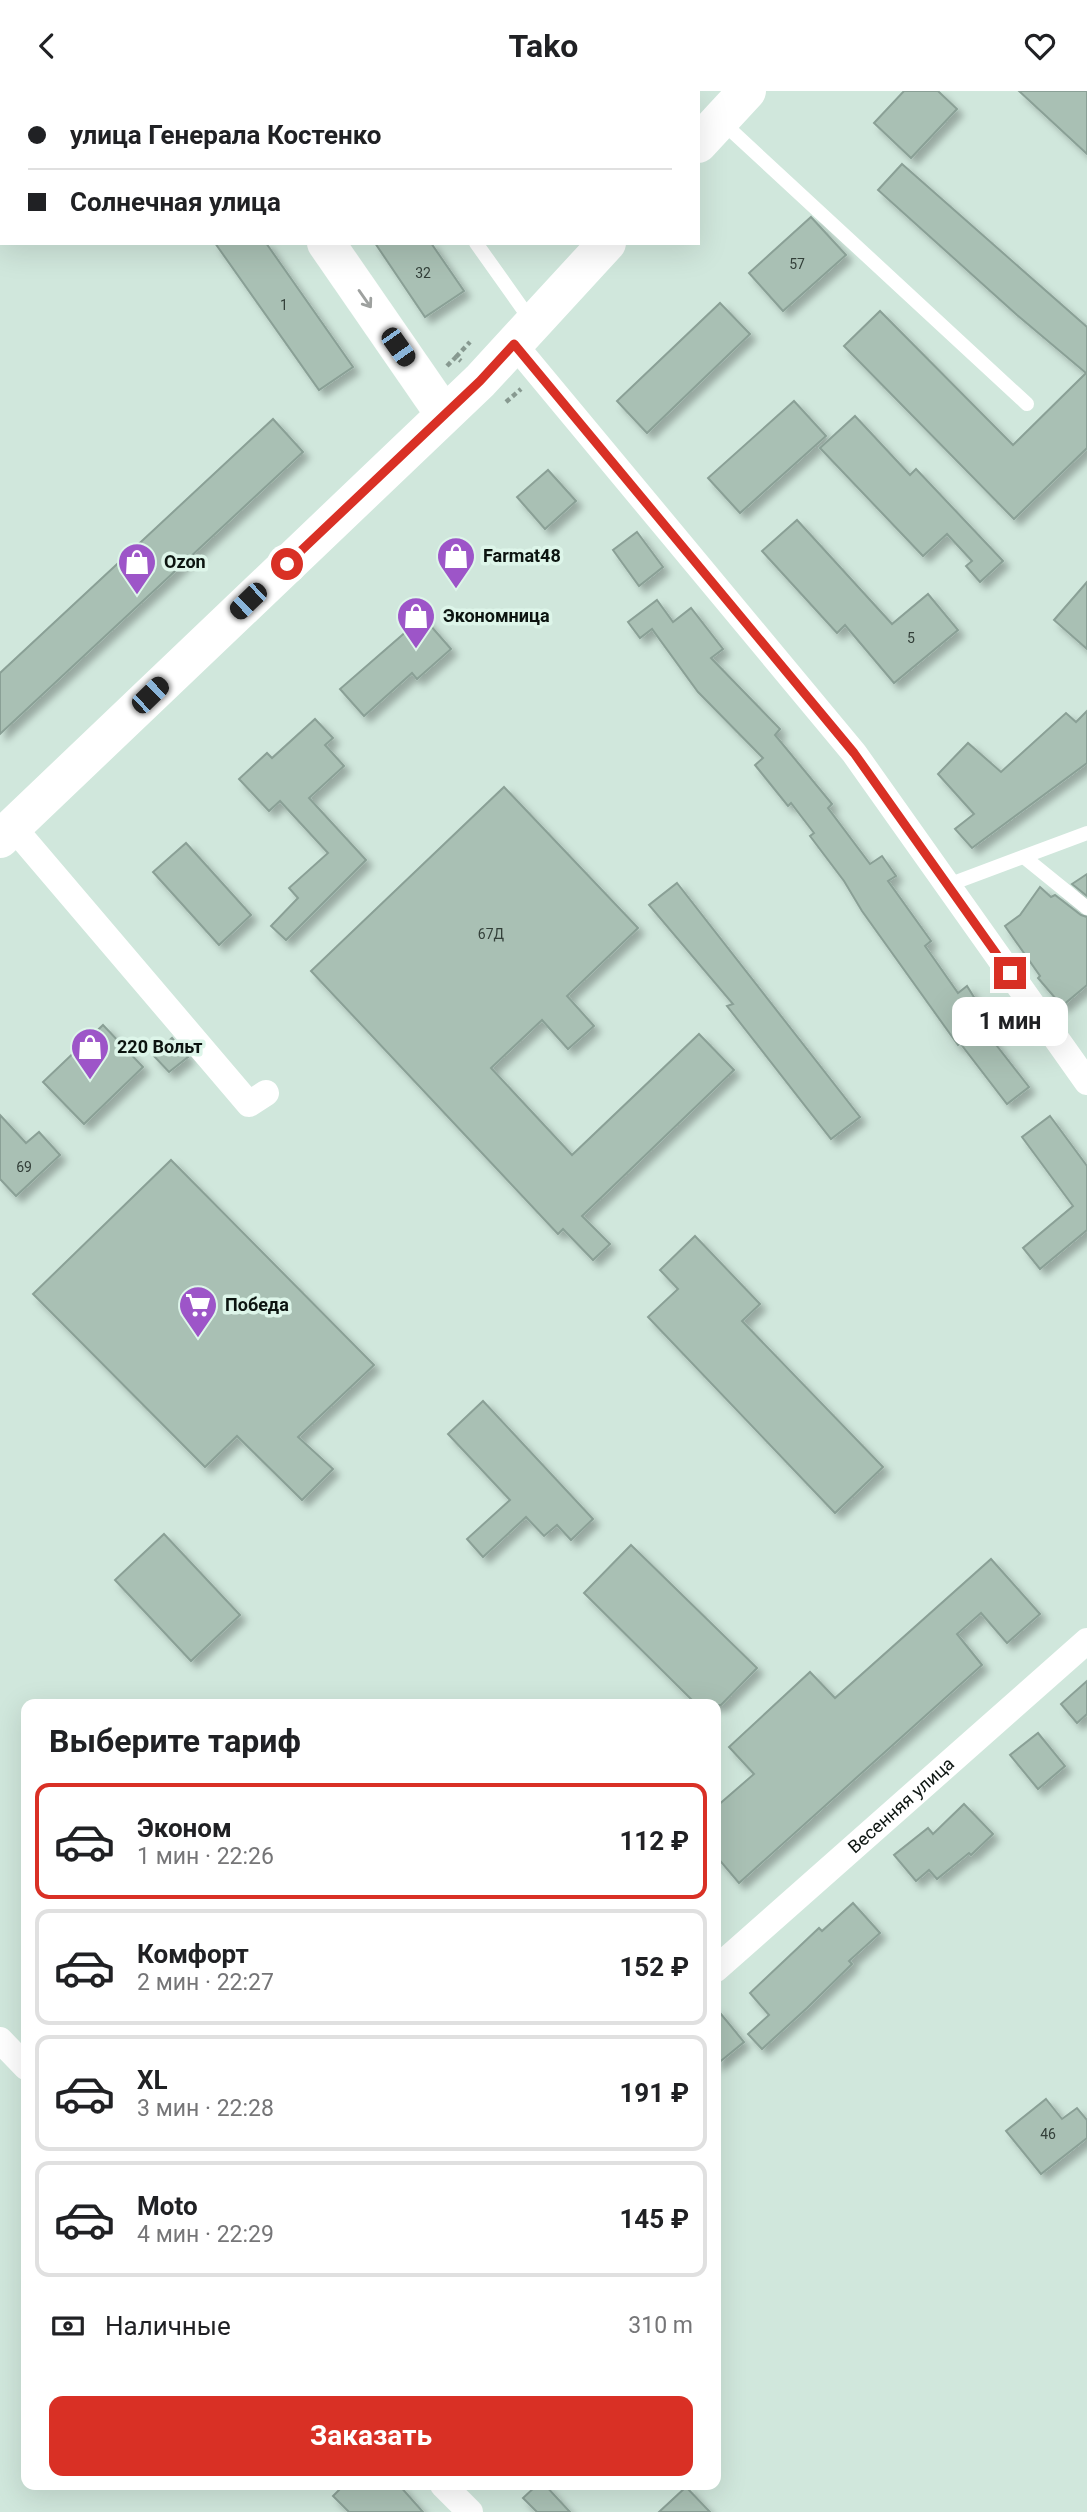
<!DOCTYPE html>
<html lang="ru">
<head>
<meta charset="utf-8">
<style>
  :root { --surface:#fff; --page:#f2f2f2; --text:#202124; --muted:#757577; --line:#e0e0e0; --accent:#d93025 }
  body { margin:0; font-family:Roboto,sans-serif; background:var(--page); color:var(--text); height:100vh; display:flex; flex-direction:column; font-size:26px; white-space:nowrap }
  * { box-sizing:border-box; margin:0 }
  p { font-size:23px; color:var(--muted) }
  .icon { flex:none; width:38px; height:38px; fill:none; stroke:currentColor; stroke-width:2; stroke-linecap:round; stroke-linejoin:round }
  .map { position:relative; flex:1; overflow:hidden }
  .panel { position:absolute; left:21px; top:1608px; width:700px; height:791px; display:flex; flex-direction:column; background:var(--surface); border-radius:14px; box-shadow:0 7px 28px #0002 }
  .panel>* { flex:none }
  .banner { position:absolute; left:0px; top:0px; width:700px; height:154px; box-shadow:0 7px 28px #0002; display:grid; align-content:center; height:154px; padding:0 28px; background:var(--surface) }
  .end { position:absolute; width:32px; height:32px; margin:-16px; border:9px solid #d93025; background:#fff; box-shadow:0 0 0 4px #fff }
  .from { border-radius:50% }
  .bubble { position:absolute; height:49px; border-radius:14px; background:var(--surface); box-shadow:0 7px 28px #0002; font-size:23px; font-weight:700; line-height:49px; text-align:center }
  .car { position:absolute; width:21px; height:42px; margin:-21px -10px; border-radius:9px; box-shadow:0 0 5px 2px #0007; background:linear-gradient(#222 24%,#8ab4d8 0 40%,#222 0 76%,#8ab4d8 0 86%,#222 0) }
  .banner b { display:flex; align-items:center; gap:24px; height:66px; font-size:26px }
  .banner b+b { border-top:2px solid var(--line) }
  .banner i { width:18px; height:18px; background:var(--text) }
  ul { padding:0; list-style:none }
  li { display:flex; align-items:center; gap:21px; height:116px; margin:0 14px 10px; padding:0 14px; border:4px solid var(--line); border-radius:14px }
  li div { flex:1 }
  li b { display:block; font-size:26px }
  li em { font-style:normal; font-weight:700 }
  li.current { border-color:var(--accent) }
  li>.icon { width:63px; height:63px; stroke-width:1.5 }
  h2 { padding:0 28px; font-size:32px; line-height:84px }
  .pay { display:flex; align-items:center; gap:18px; height:77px; padding:0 28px; font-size:26px }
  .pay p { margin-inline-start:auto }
  .action { display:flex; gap:14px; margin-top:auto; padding:14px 28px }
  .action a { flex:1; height:80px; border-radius:14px; background:var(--accent); color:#fff; font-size:28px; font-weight:700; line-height:80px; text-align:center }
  header { display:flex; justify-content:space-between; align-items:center; height:91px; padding:0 28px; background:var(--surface); font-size:32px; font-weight:700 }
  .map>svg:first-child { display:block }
  .building { fill:#a9c0b4; stroke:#8aa096; stroke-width:2; filter:url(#shadow) }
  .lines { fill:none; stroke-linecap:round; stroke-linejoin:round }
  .path { stroke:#879990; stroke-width:4.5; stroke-dasharray:5 3.5; stroke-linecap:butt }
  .lane { stroke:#fff; stroke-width:14 }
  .street { stroke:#fff; stroke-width:26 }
  .secondary { stroke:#fff; stroke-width:38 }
  .oneway { stroke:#9ea19f }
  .route { stroke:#d93025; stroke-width:9 }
  .labels { text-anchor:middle; stroke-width:7; stroke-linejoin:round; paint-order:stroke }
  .number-label { font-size:14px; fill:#333f39 }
  .poi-label { font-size:18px; font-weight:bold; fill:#0c1410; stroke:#ddf5e9; text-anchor:start }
  .street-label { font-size:18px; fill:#0c1410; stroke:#ddf5e9 }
</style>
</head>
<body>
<header><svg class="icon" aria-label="back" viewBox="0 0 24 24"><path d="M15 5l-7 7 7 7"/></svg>Tako<svg class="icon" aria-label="heart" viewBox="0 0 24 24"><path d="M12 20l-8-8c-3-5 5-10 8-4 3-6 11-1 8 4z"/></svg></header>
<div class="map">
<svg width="1087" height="2421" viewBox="0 0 1087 2421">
  <defs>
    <filter id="shadow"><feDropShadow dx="6" dy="6" stdDeviation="3.5" flood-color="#0004"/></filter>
  </defs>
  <rect width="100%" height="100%" fill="#d0e7dc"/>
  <g class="building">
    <polygon points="904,0 938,0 957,18 911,67 874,32"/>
    <polygon points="1019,0 1087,0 1087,63"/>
    <polygon points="902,73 1087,236 1087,357 1014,428 844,255 880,220 1013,354 1086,282 1017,224 878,99"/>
    <polygon points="811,126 846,164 783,220 749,182"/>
    <polygon points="215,152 266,152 353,276 319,299"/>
    <polygon points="375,152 431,152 464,200 425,226"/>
    <polygon points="720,212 750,243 647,342 617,310"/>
    <polygon points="794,310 826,345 740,422 708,387"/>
    <polygon points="855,325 910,384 916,378 1003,470 980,491 966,475 972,470 947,443 923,465 820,357"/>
    <polygon points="273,328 303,361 0,643 0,582"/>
    <polygon points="548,379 576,410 545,438 517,406"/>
    <polygon points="797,429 892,533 928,503 958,539 894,592 845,534 837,542 762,460"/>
    <polygon points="637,441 663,476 639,495 613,459"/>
    <polygon points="1087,491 1087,558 1054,529"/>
    <polygon points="657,509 673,531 691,517 723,558 711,567 780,638 775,644 832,713 828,717 870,773 882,765 896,785 888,790 931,850 925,855 958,902 967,895 990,932 983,937 1029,996 1007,1013 960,952 958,954 862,820 844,790 810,745 814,742 791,712 788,715 755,674 763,667 698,601 652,538 640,547 628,531"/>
    <polygon points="423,526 451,558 417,588 412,582 364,625 340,598"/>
    <polygon points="1087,620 1087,672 972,757 955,738 974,723 938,683 968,652 1001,681 1066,622 1076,631"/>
    <polygon points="315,628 333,647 325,654 344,675 309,707 366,769 286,849 271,835 298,807 289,797 328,762 280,710 269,720 239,688 267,662 272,667"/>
    <polygon points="504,696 638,837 567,905 594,935 568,958 542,929 491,977 572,1064 699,943 734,979 582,1125 610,1153 593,1169 563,1138 558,1143 311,880"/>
    <polygon points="186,752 251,824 219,854 153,781"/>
    <polygon points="1087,783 1087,805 1072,793"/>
    <polygon points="677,792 860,1026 831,1048 727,915 733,913 649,814"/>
    <polygon points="1040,796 1051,806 1055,804 1081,824 1087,826 1087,894 1062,915 1038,887 1040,885 1005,835 1020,824"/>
    <polygon points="103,934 143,976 84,1033 43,991"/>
    <polygon points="172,947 188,966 169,981 153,964"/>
    <polygon points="0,1024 26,1052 39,1041 60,1064 16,1105 0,1088"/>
    <polygon points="1050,1025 1087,1075 1087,1139 1040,1178 1023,1157 1073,1115 1022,1046"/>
    <polygon points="171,1069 374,1274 298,1346 333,1378 302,1409 237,1345 205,1376 33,1203"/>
    <polygon points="695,1145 760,1213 742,1230 883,1376 835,1422 648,1226 678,1198 660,1179"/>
    <polygon points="483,1310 593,1428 571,1449 557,1434 544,1445 526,1426 483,1466 467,1448 510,1409 448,1343"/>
    <polygon points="164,1443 240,1524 191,1570 115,1489"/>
    <polygon points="631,1454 757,1577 721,1614 697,1614 584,1502"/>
    <polygon points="991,1468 1040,1523 1007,1552 981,1522 957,1543 982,1574 739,1792 716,1765 716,1716 754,1683 729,1656 810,1581 835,1607"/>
    <polygon points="1087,1590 1087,1623 1077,1632 1061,1613"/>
    <polygon points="1038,1642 1065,1675 1038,1698 1010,1664"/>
    <polygon points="964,1713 993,1743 971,1764 969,1762 937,1788 929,1779 916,1790 894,1764 928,1737 933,1743"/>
    <polygon points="853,1812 880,1842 849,1870 852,1873 807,1917 762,1958 748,1943 769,1924 750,1902 819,1837 822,1840"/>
    <polygon points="716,1917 744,1951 716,1974"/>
    <polygon points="1046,2008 1062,2028 1077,2017 1087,2029 1087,2047 1041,2083 1006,2040"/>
    <polygon points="344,2394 399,2394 423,2421 349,2421 333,2405"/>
    <polygon points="537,2394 545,2394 570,2421 537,2421 523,2407"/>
    <polygon points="686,2396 710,2421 659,2421"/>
  </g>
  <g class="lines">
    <g class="path">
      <polyline points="456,266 470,251"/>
      <polyline points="447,275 456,266 461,270"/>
      <polyline points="506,311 521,298"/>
    </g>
    <g class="lane">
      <polyline points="369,0 370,2"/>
      <polyline points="721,30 1027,313"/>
      <polyline points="476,152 532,231"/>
      <polyline points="1024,766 1087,817"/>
      <polyline points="948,794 1087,742"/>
    </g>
    <g class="street">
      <polyline points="514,253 854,662 1087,991"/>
      <polyline points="13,736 249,1013 266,1002"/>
      <path id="s1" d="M716 1878 1087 1550"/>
      <polyline points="0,1949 26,1976"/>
      <polyline points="443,2394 470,2421"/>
    </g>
    <g class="secondary">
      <polyline points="221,0 222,2"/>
      <polyline points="698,53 747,0"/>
      <polyline points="326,152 444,323"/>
      <polyline points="0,748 480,290 607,152"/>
    </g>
  </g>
  <defs><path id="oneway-shaft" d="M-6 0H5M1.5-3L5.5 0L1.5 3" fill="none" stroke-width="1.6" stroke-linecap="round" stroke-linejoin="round" transform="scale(1.75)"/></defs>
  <use class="oneway" href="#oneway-shaft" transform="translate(365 208) rotate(55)"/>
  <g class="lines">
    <polyline class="route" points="287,473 480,290 514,253 854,662 1010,882"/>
  </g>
  <defs>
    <symbol id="shop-pin" viewBox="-11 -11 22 30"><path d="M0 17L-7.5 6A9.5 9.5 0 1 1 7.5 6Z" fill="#9d55c8" stroke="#ddf5e9"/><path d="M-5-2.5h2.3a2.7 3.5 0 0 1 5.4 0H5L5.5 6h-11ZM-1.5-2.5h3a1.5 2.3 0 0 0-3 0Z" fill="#fff"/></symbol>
    <symbol id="supermarket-pin" viewBox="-11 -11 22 30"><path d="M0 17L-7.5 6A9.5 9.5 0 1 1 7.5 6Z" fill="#9d55c8" stroke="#ddf5e9"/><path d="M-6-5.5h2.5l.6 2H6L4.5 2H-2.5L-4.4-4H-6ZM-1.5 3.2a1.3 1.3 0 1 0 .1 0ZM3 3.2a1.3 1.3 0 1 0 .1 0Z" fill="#fff"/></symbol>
  </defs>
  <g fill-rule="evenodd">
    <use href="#shop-pin" x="434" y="443" width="44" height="60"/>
    <use href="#shop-pin" x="115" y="449" width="44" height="60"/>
    <use href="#shop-pin" x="394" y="503" width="44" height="60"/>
    <use href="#shop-pin" x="68" y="934" width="44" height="60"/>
    <use href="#supermarket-pin" x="176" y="1192" width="44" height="60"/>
  </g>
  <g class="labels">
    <g class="number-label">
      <text x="797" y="178">57</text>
      <text x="423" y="187">32</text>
      <text x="284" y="219">1</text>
      <text x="911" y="552">5</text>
      <text x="491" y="848">67Д</text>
      <text x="24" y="1081">69</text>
      <text x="1048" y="2048">46</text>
    </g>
    <g class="poi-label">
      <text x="483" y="471">Farmat48</text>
      <text x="164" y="477">Ozon</text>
      <text x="443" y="531">Экономница</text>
      <text x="117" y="962">220 Вольт</text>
      <text x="225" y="1220">Победа</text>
    </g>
    <g class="street-label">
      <text dy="6" stroke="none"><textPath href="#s1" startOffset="247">Весенняя улица</textPath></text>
    </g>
  </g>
</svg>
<i class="end from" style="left:287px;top:473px"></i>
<i class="end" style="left:1010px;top:882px"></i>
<div class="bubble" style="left:952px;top:906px;width:116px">1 мин</div>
<i class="car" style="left:398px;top:256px;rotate:145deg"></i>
<i class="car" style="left:248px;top:510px;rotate:226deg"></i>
<i class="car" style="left:150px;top:604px;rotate:46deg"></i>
<div class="banner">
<b><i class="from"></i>улица Генерала Костенко</b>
<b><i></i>Солнечная улица</b>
</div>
<section class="panel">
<h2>Выберите тариф</h2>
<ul>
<li class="current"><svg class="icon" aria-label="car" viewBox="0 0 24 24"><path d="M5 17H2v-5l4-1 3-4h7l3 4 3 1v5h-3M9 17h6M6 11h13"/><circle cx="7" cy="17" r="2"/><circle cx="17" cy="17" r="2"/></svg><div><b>Эконом</b><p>1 мин · 22:26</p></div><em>112 ₽</em></li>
<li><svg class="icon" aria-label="car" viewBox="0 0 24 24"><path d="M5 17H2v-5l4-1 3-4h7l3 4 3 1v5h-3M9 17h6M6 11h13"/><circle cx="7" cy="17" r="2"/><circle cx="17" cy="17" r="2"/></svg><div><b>Комфорт</b><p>2 мин · 22:27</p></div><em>152 ₽</em></li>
<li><svg class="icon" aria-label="car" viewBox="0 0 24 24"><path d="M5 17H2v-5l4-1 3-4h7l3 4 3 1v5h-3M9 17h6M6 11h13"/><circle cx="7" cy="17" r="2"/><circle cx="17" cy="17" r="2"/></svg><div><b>XL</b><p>3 мин · 22:28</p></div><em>191 ₽</em></li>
<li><svg class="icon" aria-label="car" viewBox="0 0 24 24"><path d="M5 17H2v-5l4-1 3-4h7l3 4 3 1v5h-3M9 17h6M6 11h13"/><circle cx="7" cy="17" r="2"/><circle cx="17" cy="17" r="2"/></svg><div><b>Moto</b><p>4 мин · 22:29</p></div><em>145 ₽</em></li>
</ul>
<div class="pay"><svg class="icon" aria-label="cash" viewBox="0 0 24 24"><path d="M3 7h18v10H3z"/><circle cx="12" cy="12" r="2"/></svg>Наличные<p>310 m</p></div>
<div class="action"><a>Заказать</a></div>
</section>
</div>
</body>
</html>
